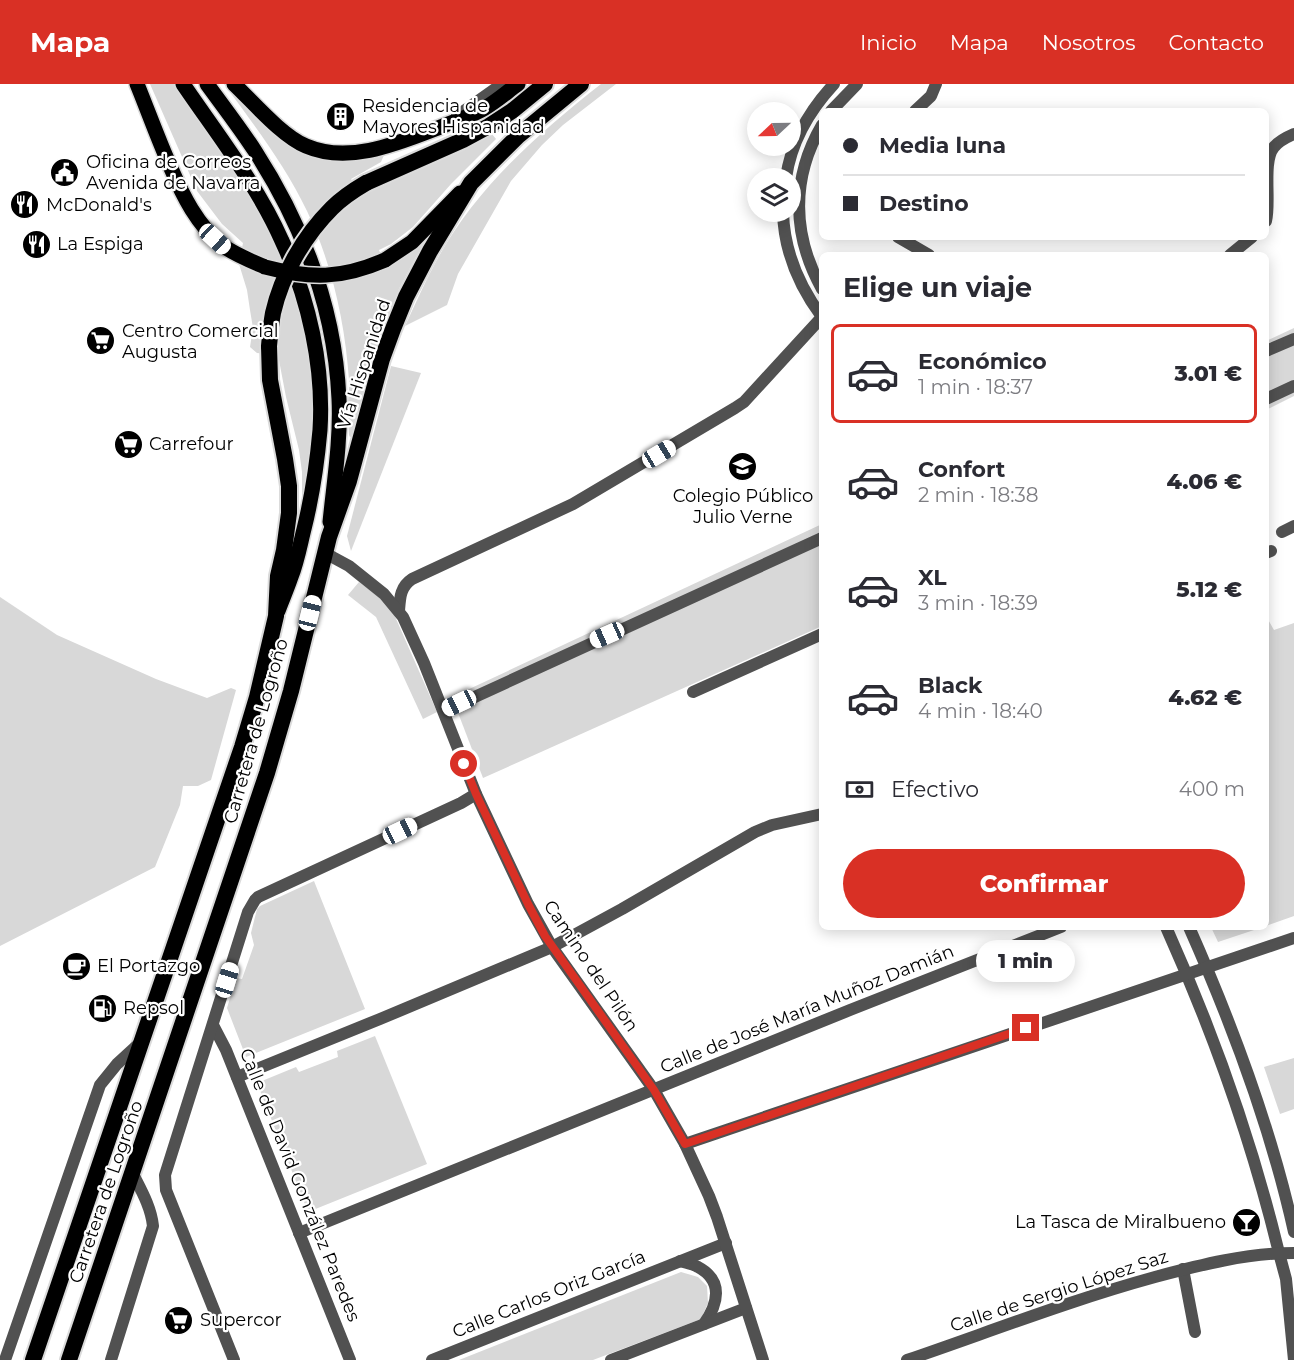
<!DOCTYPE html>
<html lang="es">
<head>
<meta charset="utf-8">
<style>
  :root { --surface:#fff; --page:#f7f7f7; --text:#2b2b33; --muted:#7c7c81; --line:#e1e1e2; --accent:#d93025 }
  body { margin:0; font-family:Montserrat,sans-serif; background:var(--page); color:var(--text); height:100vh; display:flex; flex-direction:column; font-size:22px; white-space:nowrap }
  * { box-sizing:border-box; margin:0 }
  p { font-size:20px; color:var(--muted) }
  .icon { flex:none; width:33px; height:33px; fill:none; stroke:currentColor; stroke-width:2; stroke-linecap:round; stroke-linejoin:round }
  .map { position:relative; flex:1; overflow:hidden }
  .drawer { position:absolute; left:819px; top:168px; width:450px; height:678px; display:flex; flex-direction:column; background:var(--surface); border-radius:9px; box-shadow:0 3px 15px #0003 }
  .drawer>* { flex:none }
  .guide { position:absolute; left:819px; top:24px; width:450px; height:132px; border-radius:9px; box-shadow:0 3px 15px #0003; display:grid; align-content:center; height:132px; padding:0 24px; background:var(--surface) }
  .needle { width:39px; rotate:248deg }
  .controls { position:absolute; left:747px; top:18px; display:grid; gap:12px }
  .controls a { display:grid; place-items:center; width:54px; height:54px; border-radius:50%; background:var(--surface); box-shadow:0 3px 15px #0003; font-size:30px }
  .end { position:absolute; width:27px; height:27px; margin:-14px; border:8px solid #d93025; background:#fff; box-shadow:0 0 0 3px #fff }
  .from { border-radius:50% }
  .bubble { position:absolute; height:42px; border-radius:21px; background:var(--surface); box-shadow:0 3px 15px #0003; font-size:20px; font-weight:800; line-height:42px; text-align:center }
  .car { position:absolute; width:18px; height:36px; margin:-18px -9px; border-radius:8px; box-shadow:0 0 4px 2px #0007; background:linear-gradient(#fff 24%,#345 0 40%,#fff 0 76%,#345 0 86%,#fff 0) }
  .guide b { display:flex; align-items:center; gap:21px; height:57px; font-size:22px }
  .guide b+b { border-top:2px solid var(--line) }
  .guide i { width:15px; height:15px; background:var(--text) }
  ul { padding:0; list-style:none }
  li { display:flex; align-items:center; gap:18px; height:99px; margin:0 12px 9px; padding:0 12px; border:3px solid transparent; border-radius:9px }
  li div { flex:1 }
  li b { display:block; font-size:22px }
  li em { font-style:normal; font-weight:800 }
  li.current { border-color:var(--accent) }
  li>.icon { width:54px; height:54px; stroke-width:1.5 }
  h2 { padding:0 24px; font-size:27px; line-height:72px }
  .pay { display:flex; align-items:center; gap:15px; height:66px; padding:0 24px; font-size:22px }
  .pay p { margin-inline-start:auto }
  .action { display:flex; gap:12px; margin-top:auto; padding:12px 24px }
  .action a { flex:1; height:69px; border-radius:36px; background:var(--accent); color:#fff; font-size:24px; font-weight:800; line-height:69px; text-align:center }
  header { display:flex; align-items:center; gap:36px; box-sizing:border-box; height:84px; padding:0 30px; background:var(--accent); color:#fff }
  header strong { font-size:28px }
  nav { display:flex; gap:33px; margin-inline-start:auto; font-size:21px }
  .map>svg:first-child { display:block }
  .green { fill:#d8d8d8 }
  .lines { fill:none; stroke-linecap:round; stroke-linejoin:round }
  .primary-casing { stroke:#dbdbdb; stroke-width:18 }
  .trunk-casing { stroke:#dbdbdb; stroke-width:20 }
  .minor { stroke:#515151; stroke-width:12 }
  .tertiary { stroke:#515151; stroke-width:12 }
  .primary { stroke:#000; stroke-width:15 }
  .trunk { stroke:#000; stroke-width:16 }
  .primary-bridge-casing { stroke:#dbdbdb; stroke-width:18; stroke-linecap:butt }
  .trunk-bridge-casing { stroke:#dbdbdb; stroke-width:20; stroke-linecap:butt }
  .primary-bridge { stroke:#000; stroke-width:15 }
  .trunk-bridge { stroke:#000; stroke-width:16 }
  .route { stroke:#d93025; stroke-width:8 }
  .labels { text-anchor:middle; stroke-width:4.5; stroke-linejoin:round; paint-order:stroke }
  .poi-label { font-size:18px; fill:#000; stroke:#fff; text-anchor:start }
  .street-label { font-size:18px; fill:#000; stroke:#fff }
</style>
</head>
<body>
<header>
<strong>Mapa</strong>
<nav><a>Inicio</a><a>Mapa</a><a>Nosotros</a><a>Contacto</a></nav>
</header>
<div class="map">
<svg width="1294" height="1276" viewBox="0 0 1294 1276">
  <rect width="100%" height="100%" fill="#fff"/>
  <g class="green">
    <polygon points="150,0 178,0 275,149 304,232 316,305 311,388 302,420 302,388 299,366 286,313 278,271 257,269 250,263 253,244 250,226 247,206 239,180 243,159 222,140 197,107"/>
    <path d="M224 0H233L296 59 382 67 384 71 381 78 351 95 363 111 386 98 492 50 496 55 451 100 413 143 391 160 379 166 385 181 432 149 417 171 399 205 368 293 353 352 350 353 349 351C348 340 348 330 348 319 348 311 350 304 349 296 345 238 332 180 307 127 285 81 254 41 224 0Z"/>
    <path d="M601 0H616L563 41 542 61 511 97 458 190 447 221 405 242C416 219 426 195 439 172 478 102 539 49 601 0Z"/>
    <polygon points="1294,244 1294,312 1266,326 1266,257"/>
    <polygon points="391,282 421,289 351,467 347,452"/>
    <polygon points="822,440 822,542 483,694 452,613"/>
    <polygon points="359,498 390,521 437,628 423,635 376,533 348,511"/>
    <polygon points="0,513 57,551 156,595 207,614 231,604 236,606 211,696 198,702 183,702 180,721 155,783 0,862"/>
    <polygon points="1266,532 1274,546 1294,539 1294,832 1266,842"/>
    <polygon points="314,797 365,925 246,973 227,924 236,894 242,895 254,861 251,849 257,825 260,822"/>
    <polygon points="1211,843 1263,843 1218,858"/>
    <polygon points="375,952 427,1080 308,1128 257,999 296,983 299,988 338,973 337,967"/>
    <polygon points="1294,974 1294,1025 1280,1030 1264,983"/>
    <polygon points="681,1188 698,1193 707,1202 708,1219 701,1235 593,1276 459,1276"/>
  </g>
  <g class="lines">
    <defs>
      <g id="primary">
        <path d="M137 0C148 27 158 55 170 82 183 112 197 141 223 162 236 171 251 177 265 183"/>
        <path d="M183 0C217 50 258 102 282 157 309 215 324 283 320 346 317 380 312 413 304 445 300 461 297 478 291 493 287 505 282 516 278 527"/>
        <path d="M207 0C223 22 240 44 255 67 304 143 335 224 339 315 341 356 334 398 330 438"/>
        <path d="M234 0C254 19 282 52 306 62 350 81 401 58 443 42 457 36 472 32 485 24 497 17 507 8 518 0"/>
        <polyline points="385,176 412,158 460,109"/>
      </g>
      <g id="trunk">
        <polyline points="366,99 463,56 489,42 512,27 545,0"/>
        <polyline points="33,1276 242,663 257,613 276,532 278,492 284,466 289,429 289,402 285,375 270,296 269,262"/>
        <polyline points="69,1276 267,689 291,607 329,453 349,397 382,275 393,245 406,213 430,167 471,99 518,52 581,0"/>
      </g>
    </defs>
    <use href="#primary" class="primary-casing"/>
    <use href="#trunk" class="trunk-casing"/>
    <g class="minor">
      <polyline points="915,27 931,12 936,0"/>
      <polyline points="457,32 502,0"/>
      <path d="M1266 137C1271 118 1262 77 1274 63 1279 57 1287 53 1294 50"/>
      <polyline points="898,153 929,171"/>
      <polyline points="1230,171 1252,153"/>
      <polyline points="1266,267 1294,255"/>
      <polyline points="1266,315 1294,302"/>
      <polyline points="1282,448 1294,442"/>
      <polyline points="1266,469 1271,467"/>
      <path d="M399 527C400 514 400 503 412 495L573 420 735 324 744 318 822 233"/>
      <polyline points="693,608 822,550"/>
      <polyline points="444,627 822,454"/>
      <polyline points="213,941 226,966 350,1276"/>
      <polyline points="237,993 380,935 552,863 622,825 755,748 772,741 822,730"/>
      <polyline points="299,1149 850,926 1061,843"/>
      <polyline points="1279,1169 1286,1195 1294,1276"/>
      <path d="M680 1177C686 1179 693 1180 698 1183 724 1197 718 1220 704 1240"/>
      <polyline points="1183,1185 1195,1248"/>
      <polyline points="5,1276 100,1001 117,980 141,958"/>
      <path d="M111 1276 153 1142C151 1123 141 1106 133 1090"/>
      <polyline points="234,1276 166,1106 165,1091 248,828 255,816 258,813 461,719 476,710"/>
      <polyline points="432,1276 726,1159"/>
      <polyline points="611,1276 746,1224"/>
    </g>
    <g class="tertiary">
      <polyline points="831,27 857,0"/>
      <path d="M822 41C791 94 792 151 822 205"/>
      <path d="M786 94C791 58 809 27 834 0"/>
      <path d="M783 128C784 167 799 202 822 233"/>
      <polyline points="325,469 349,482 384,510 403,533 424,579 476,710 528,820 552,863 654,1006 685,1060 709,1112 717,1133 763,1276"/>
      <path d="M1166 843C1213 948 1252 1057 1279 1169"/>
      <path d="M1189 843C1232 940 1271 1044 1294 1148"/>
      <polyline points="685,1060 1294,854"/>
      <path d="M907 1276C989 1248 1071 1216 1155 1193 1200 1181 1247 1169 1294 1169"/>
    </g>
    <use href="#primary" class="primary"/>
    <use href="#trunk" class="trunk"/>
    <defs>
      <path id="primary-bridge" d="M265 183C311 195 341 195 385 176"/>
      <path id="trunk-bridge" d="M269 262C270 251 271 240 273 229 282 190 304 152 332 124 342 114 354 106 366 99"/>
    </defs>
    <use href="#primary-bridge" class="primary-bridge-casing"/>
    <use href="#trunk-bridge" class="trunk-bridge-casing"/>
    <use href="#primary-bridge" class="primary-bridge"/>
    <use href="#trunk-bridge" class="trunk-bridge"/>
  </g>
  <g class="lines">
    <polyline class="route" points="464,680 476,710 528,820 545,852 654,1006 685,1060 1026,944"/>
  </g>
  <defs>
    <symbol id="building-disc" viewBox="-11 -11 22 22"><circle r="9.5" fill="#000" stroke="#fff"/><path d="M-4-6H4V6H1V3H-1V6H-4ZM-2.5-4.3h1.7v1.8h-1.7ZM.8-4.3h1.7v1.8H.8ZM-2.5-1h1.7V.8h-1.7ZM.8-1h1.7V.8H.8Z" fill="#fff"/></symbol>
    <symbol id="civic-disc" viewBox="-11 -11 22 22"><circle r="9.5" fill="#000" stroke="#fff"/><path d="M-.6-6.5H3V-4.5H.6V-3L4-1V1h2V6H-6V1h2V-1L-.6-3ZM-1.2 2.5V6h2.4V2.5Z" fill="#fff"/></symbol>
    <symbol id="restaurant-disc" viewBox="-11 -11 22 22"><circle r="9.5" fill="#000" stroke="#fff"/><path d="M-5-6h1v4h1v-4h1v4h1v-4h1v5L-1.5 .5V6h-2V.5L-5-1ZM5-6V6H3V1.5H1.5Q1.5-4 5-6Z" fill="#fff"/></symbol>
    <symbol id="supermarket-disc" viewBox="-11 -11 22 22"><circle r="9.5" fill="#000" stroke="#fff"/><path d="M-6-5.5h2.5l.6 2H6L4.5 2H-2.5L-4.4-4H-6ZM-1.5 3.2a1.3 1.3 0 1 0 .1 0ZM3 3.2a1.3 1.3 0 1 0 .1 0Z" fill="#fff"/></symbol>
    <symbol id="school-disc" viewBox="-11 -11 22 22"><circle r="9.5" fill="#000" stroke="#fff"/><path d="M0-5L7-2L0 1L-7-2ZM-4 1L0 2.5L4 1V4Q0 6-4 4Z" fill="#fff"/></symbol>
    <symbol id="cafe-disc" viewBox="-11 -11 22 22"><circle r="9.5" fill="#000" stroke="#fff"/><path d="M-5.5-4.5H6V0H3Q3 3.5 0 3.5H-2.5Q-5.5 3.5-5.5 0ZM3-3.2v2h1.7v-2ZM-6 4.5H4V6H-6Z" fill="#fff"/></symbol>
    <symbol id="fuel-disc" viewBox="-11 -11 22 22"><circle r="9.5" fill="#000" stroke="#fff"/><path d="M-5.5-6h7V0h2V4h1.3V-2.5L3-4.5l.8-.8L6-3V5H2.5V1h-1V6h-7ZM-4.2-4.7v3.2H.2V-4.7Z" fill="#fff"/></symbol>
    <symbol id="bar-disc" viewBox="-11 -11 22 22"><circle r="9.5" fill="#000" stroke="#fff"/><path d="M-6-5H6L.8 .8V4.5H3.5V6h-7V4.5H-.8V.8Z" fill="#fff"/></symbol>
  </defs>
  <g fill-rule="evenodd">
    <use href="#building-disc" x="324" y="16" width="33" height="33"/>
    <use href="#civic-disc" x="48" y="72" width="33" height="33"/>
    <use href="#restaurant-disc" x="8" y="104" width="33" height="33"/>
    <use href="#restaurant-disc" x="20" y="144" width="33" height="33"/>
    <use href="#supermarket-disc" x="84" y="240" width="33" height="33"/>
    <use href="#supermarket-disc" x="112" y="344" width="33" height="33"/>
    <use href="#school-disc" x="726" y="366" width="33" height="33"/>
    <use href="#cafe-disc" x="60" y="866" width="33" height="33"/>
    <use href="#fuel-disc" x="86" y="908" width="33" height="33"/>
    <use href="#bar-disc" x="1230" y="1122" width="33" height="33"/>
    <use href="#supermarket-disc" x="162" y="1220" width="33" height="33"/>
  </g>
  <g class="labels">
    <g class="poi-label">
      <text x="362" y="28">Residencia de<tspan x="362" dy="21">Mayores Hispanidad</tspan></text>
      <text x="86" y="84">Oficina de Correos<tspan x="86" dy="21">Avenida de Navarra</tspan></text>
      <text x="46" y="127">McDonald's</text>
      <text x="57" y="166">La Espiga</text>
      <text x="122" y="253">Centro Comercial<tspan x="122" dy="21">Augusta</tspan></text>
      <text x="149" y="366">Carrefour</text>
      <text x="743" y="418" text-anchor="middle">Colegio Público<tspan x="743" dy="21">Julio Verne</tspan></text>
      <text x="97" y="888">El Portazgo</text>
      <text x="123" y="930">Repsol</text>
      <text x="1226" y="1144" text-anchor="end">La Tasca de Miralbueno</text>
      <text x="200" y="1242">Supercor</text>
    </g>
    <g class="street-label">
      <text transform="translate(364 280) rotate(-72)" y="6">Vía Hispanidad</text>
      <text transform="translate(256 647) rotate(-74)" y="6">Carretera de Logroño</text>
      <text transform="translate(591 882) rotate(56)" y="6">Camino del Pilón</text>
      <text transform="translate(807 925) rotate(-22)" y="6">Calle de José María Muñoz Damián</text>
      <text transform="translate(300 1101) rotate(68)" y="6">Calle de David González Paredes</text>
      <text transform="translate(106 1108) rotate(-71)" y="6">Carretera de Logroño</text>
      <text transform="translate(1059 1207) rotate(-18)" y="6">Calle de Sergio López Saz</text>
      <text transform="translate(549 1210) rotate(-22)" y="6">Calle Carlos Oriz García</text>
    </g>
  </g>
</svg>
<div class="controls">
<a><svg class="needle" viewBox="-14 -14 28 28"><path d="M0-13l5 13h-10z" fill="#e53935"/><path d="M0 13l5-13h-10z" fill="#7c7c81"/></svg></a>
<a><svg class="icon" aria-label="layers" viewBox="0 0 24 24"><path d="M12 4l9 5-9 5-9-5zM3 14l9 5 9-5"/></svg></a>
</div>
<i class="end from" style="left:464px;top:680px"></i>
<i class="end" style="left:1026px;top:944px"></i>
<div class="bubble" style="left:976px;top:856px;width:99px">1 min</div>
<i class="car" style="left:215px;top:155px;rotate:133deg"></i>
<i class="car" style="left:659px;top:370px;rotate:59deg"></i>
<i class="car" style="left:310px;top:529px;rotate:14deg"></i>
<i class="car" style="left:607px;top:551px;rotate:246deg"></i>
<i class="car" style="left:459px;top:619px;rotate:245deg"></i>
<i class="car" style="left:400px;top:747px;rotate:65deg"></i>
<i class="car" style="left:227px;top:896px;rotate:17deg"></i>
<div class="guide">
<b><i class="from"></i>Media luna</b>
<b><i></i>Destino</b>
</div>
<section class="drawer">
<h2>Elige un viaje</h2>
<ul>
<li class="current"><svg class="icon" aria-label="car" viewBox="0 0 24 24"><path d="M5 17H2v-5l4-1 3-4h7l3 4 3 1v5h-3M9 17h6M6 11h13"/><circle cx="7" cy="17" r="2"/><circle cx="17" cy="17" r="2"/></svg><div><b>Económico</b><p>1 min · 18:37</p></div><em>3.01 €</em></li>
<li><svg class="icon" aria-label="car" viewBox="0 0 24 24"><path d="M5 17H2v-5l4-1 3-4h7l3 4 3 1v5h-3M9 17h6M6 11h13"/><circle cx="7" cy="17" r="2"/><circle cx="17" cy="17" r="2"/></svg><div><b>Confort</b><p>2 min · 18:38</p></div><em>4.06 €</em></li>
<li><svg class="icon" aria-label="car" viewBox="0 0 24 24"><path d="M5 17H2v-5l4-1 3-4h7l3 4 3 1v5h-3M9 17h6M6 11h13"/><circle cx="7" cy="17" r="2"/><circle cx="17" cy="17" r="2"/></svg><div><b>XL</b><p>3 min · 18:39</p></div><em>5.12 €</em></li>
<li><svg class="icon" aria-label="car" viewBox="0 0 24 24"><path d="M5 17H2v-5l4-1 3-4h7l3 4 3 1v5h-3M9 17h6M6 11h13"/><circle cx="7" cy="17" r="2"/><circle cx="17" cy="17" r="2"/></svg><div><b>Black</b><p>4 min · 18:40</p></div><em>4.62 €</em></li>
</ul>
<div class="pay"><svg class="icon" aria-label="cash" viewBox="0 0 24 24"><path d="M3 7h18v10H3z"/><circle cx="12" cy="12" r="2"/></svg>Efectivo<p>400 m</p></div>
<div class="action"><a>Confirmar</a></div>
</section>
</div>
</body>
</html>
